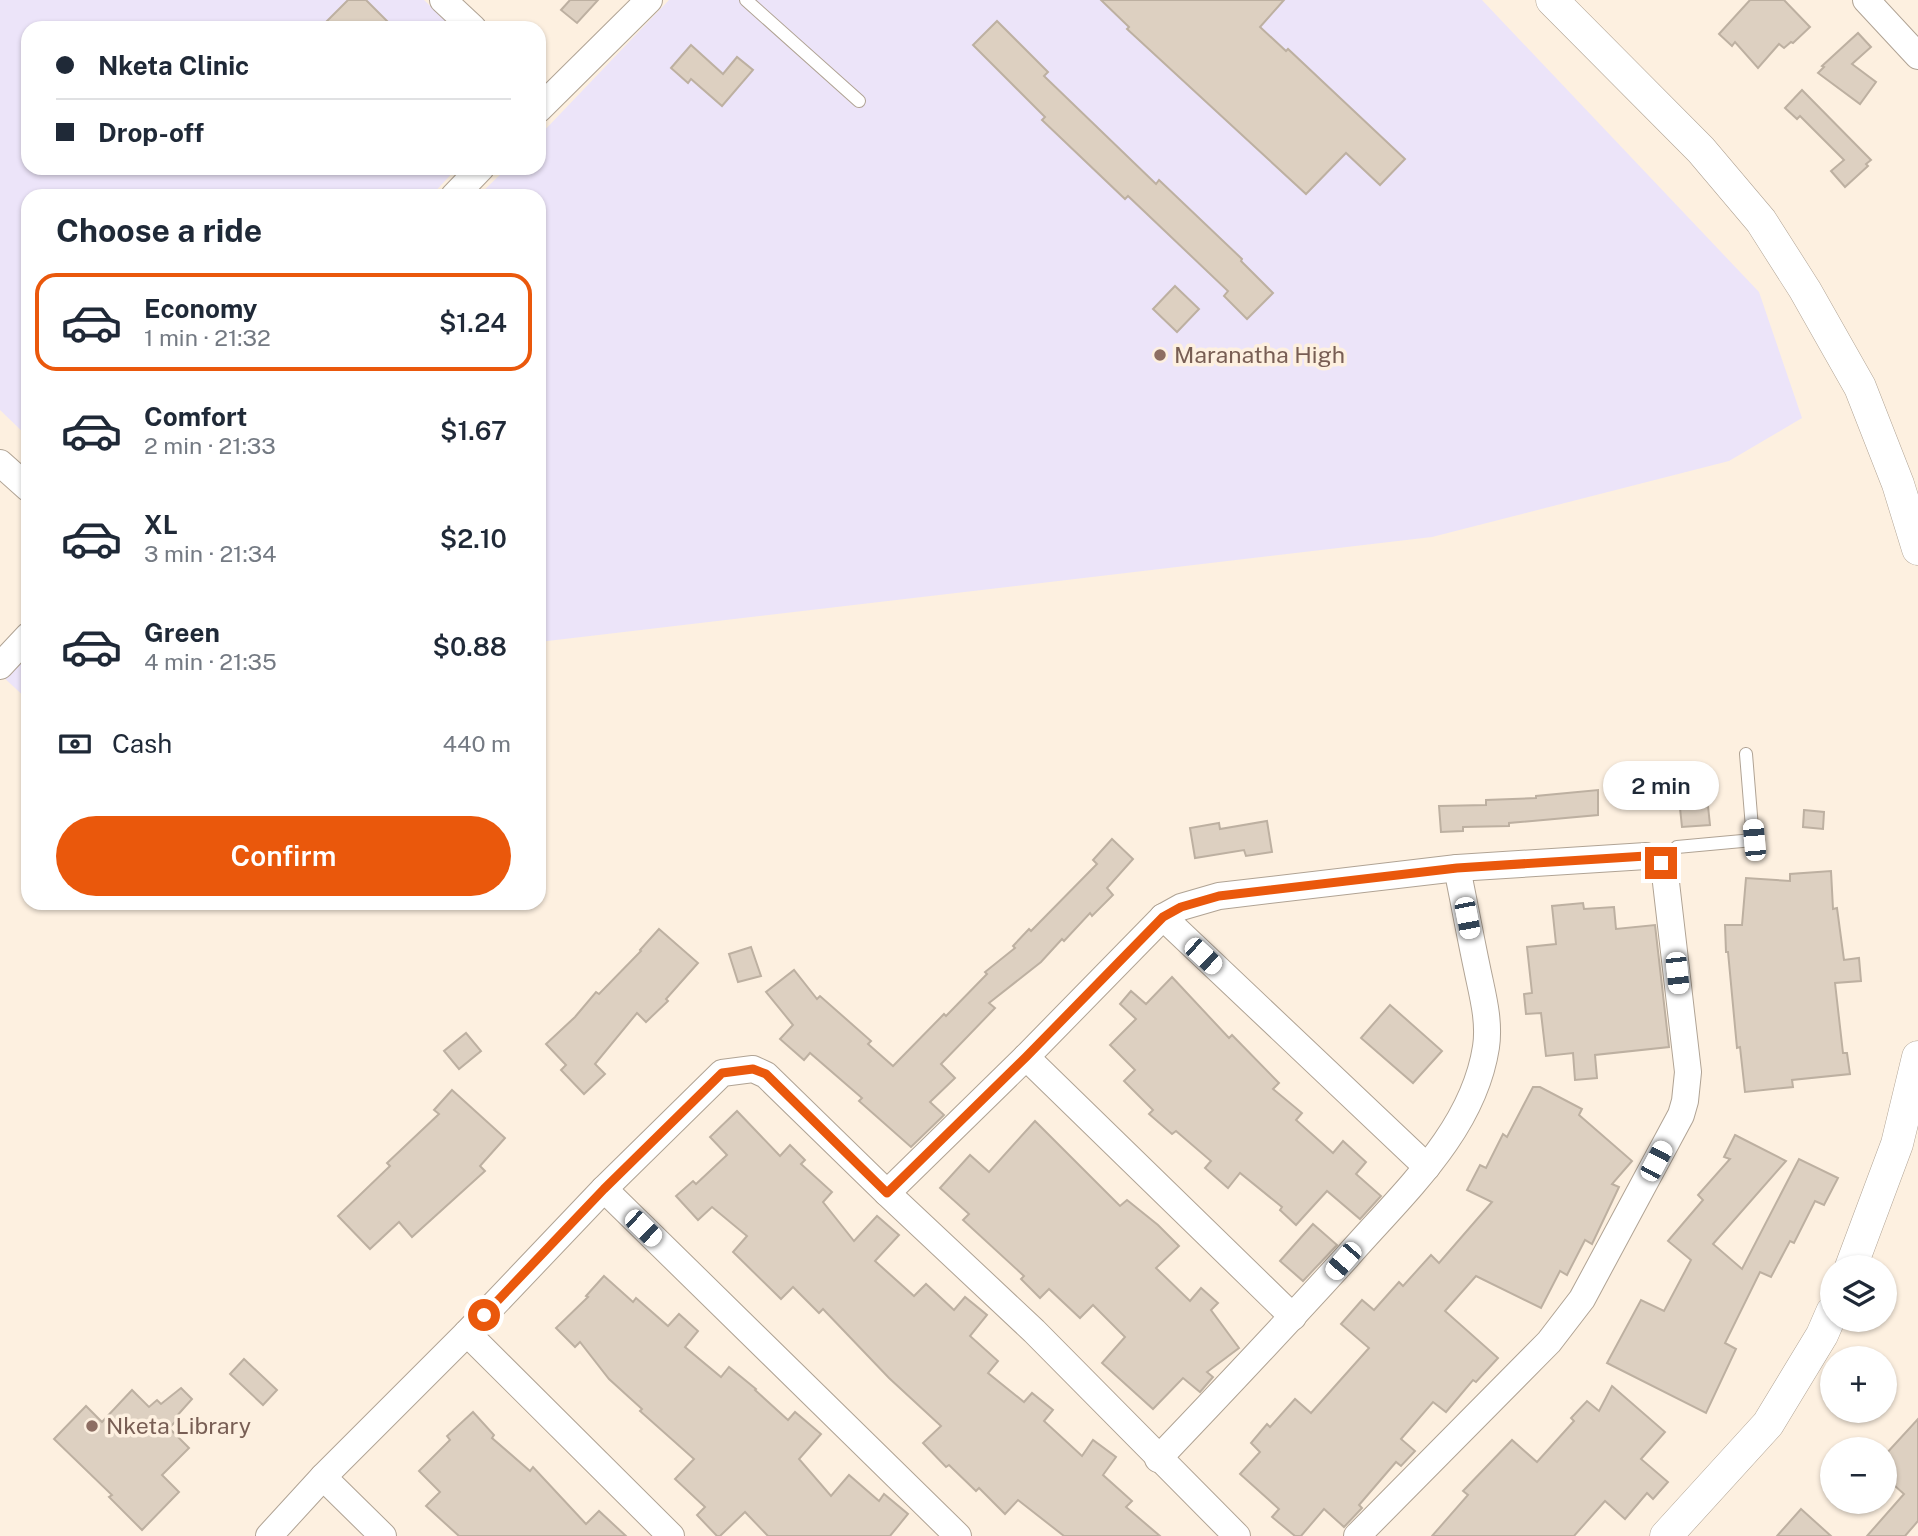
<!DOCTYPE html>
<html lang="en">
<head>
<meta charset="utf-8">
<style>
  :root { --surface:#fff; --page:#f6f6f7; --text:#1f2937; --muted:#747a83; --line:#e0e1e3; --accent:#ea580c }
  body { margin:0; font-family:"Public Sans",sans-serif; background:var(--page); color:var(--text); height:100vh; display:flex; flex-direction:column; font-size:26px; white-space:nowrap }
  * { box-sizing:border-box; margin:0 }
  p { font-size:23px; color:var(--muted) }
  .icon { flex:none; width:38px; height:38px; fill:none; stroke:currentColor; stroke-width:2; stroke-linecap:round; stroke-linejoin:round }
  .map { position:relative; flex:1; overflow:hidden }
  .sheet { position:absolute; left:21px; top:189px; width:525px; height:721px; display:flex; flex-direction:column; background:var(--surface); border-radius:21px; box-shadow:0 2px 5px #0004 }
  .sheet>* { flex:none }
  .hud { position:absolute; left:21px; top:21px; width:525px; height:154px; border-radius:21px; box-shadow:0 2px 5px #0004; display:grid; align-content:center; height:154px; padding:0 35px; background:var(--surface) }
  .buttons { position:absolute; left:1820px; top:1255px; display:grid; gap:14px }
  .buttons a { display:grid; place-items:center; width:77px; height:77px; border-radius:50%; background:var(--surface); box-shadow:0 2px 5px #0004; font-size:35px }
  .end { position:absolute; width:32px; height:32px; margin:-16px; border:9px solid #ea580c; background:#fff; box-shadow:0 0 0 4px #fff }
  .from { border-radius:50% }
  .bubble { position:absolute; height:49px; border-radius:24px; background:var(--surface); box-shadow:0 2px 5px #0004; font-size:23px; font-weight:600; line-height:49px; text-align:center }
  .car { position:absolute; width:21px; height:42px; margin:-21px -10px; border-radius:9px; box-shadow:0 0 5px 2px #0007; background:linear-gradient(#fff 24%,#345 0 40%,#fff 0 76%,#345 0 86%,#fff 0) }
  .hud b { display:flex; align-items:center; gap:24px; height:66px; font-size:26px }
  .hud b+b { border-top:2px solid var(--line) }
  .hud i { width:18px; height:18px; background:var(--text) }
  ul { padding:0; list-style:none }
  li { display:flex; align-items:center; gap:21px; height:98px; margin:0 14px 10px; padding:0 21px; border:4px solid transparent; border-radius:21px }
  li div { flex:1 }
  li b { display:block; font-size:26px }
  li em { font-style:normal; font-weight:600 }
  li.selected { border-color:var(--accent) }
  li>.icon { width:63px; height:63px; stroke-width:1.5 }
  h2 { padding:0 35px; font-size:32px; line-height:84px }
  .pay { display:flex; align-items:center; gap:18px; height:77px; padding:0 35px; font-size:26px }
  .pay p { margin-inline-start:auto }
  .action { display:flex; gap:14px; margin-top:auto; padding:14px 35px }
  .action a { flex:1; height:80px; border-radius:42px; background:var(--accent); color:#fff; font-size:28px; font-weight:600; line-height:80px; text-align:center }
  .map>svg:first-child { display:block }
  .education { fill:#ece4f9 }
  .building { fill:#ddd0c1; stroke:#bdb0a1; stroke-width:2 }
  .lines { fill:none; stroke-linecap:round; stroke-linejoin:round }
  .service-casing { stroke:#b0a394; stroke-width:14 }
  .minor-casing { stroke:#b0a394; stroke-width:28 }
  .tertiary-casing { stroke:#b0a394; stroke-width:33 }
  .service { stroke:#fff; stroke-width:12 }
  .minor { stroke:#fff; stroke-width:26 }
  .tertiary { stroke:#fff; stroke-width:32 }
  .route { stroke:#ea580c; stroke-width:9 }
  .education-dot { fill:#8d6e63; stroke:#fdf0e0; stroke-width:2.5 }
  .labels { text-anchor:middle; stroke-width:7; stroke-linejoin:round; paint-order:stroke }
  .education-label { font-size:23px; fill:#785e54; stroke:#fdf0e0; text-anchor:start }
</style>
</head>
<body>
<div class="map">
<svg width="1918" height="1536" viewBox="0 0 1918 1536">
  <rect width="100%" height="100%" fill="#fdf0e0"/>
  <g class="education">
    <polygon points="0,0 424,0 453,28 28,28 28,168 457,168 431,196 28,196 28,437 0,410"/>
    <polygon points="669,0 1482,0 1759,292 1802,418 1729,461 1432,537 539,642 539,196 478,196 507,168 539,168 539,136"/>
    <polygon points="28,643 28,700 0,674"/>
  </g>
  <g class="building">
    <polygon points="348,0 366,0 394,28 320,28"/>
    <polygon points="570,0 598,0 577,23 561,10"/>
    <polygon points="1101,0 1284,0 1260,27 1286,51 1288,49 1405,159 1380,185 1346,153 1306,194 1127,29 1129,27"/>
    <polygon points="1750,0 1784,0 1810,27 1793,43 1791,42 1784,48 1779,44 1758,68 1735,42 1732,46 1719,34"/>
    <polygon points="997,21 1048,72 1044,76 1156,184 1159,180 1242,259 1241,261 1273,293 1247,319 1224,296 1228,291 1128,196 1125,199 1042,120 1045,117 973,45"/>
    <polygon points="1858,33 1871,47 1852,64 1876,82 1860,104 1818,73 1824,67 1822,66"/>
    <polygon points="691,45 723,74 737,57 753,70 722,106 691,79 688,83 671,68"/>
    <polygon points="1802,90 1871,160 1866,164 1868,166 1845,187 1831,171 1844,160 1800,116 1797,119 1785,108"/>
    <polygon points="1175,286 1199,309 1177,332 1153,309"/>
    <polygon points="1692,775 1695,803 1637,807 1635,784 1675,782 1674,776"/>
    <polygon points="1598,790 1598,815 1509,823 1509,826 1463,827 1463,831 1441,832 1439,806 1486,805 1486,800 1536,798 1536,796"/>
    <polygon points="1708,806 1710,825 1682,827 1680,808"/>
    <polygon points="1804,810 1824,812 1823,829 1803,827"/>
    <polygon points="1267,821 1272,852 1246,856 1244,850 1195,858 1190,828 1219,823 1220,829"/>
    <polygon points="1112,839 1133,859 1107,888 1113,895 1092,916 1090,913 1064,941 1062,939 1041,962 989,1003 995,1008 941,1064 955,1078 930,1102 944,1115 911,1147 859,1101 862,1098 810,1053 804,1060 780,1039 793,1025 766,992 794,970 817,999 820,996 871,1041 868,1044 893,1066 944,1014 946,1016 987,974 985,972 1015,948 1013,946 1029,929 1031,931 1097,864 1093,860"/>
    <polygon points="1831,871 1833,909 1837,908 1844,960 1859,958 1861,981 1835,983 1843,1053 1847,1053 1850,1074 1792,1080 1793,1087 1745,1092 1740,1047 1737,1048 1728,952 1726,952 1725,925 1742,925 1746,878 1790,881 1790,874"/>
    <polygon points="1583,903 1584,909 1614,907 1616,929 1655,925 1669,1047 1595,1055 1597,1078 1575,1080 1573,1053 1546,1056 1541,1013 1526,1014 1524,994 1532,993 1527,947 1556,944 1552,906"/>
    <polygon points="659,929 698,963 666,999 668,1001 646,1022 637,1013 595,1064 605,1074 584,1094 561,1070 566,1065 546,1044 575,1017 596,992 599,994 641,951 640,950"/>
    <polygon points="751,947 761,976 738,982 729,954"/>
    <polygon points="1172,977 1229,1038 1232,1035 1279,1083 1273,1089 1302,1113 1296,1120 1333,1153 1343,1141 1366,1162 1356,1174 1381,1196 1360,1219 1327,1191 1296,1225 1280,1210 1282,1207 1240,1173 1228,1188 1205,1168 1211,1161 1176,1131 1172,1134 1149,1114 1153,1110 1124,1081 1135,1070 1110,1045 1136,1019 1120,1004 1131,991 1146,1004"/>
    <polygon points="1390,1005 1442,1051 1413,1083 1361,1038"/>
    <polygon points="466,1033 481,1051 459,1069 444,1051"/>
    <polygon points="1533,1087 1540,1087 1582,1109 1579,1115 1632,1161 1612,1184 1619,1187 1592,1244 1585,1240 1567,1275 1560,1271 1541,1308 1476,1276 1445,1311 1498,1358 1476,1382 1473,1380 1446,1412 1433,1402 1401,1439 1415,1451 1401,1466 1396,1462 1359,1505 1362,1508 1344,1527 1324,1509 1301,1536 1295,1536 1272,1517 1279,1509 1240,1474 1260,1452 1251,1443 1267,1424 1270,1427 1295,1399 1311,1413 1369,1348 1341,1324 1362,1300 1374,1310 1399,1282 1403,1286 1431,1255 1439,1263 1492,1202 1467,1190 1480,1165 1486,1168 1503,1134 1507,1137"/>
    <polygon points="452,1090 505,1138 480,1166 485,1171 412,1237 399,1222 370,1249 338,1216 390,1166 387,1163 439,1114 434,1110"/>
    <polygon points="737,1111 780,1156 790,1145 805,1160 801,1164 832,1192 823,1202 854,1241 877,1216 899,1235 875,1261 914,1296 926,1284 954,1310 965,1297 987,1315 970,1336 998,1361 988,1373 1024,1402 1032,1393 1053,1410 1044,1421 1082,1456 1093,1440 1116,1457 1103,1475 1132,1501 1126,1507 1160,1536 1064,1536 1018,1500 1005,1514 979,1488 976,1491 949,1465 946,1467 923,1443 941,1426 889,1378 823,1309 819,1313 793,1287 781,1299 733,1252 747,1236 712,1207 698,1220 676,1196 693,1181 696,1184 727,1155 710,1137"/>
    <polygon points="1035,1121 1120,1206 1127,1200 1158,1225 1179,1246 1156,1268 1190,1301 1201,1288 1218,1303 1211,1310 1239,1348 1207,1372 1213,1377 1200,1392 1183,1378 1153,1409 1102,1363 1125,1337 1093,1305 1080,1318 1049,1289 1040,1298 1021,1279 1024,1276 963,1220 969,1214 940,1188 970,1155 989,1172"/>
    <polygon points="1735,1135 1786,1161 1713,1244 1742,1269 1799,1159 1838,1178 1824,1205 1815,1201 1794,1243 1790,1241 1771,1277 1760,1272 1725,1343 1736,1349 1706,1413 1607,1363 1641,1300 1664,1311 1691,1260 1668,1241 1703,1200 1698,1195 1730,1159 1724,1157"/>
    <polygon points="1313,1224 1337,1245 1303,1281 1280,1261"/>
    <polygon points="604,1276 633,1302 636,1298 668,1326 679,1314 698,1331 685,1347 721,1377 729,1367 756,1389 755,1390 788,1420 795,1412 821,1434 799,1459 831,1496 849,1475 879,1501 884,1494 908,1514 890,1536 768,1536 745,1512 720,1536 717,1536 697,1515 705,1507 675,1479 694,1459 640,1411 642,1409 609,1379 580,1342 575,1347 556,1328 588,1297 586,1296"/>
    <polygon points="244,1359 277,1390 263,1405 230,1374"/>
    <polygon points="1612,1386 1665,1432 1641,1459 1668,1482 1653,1499 1647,1493 1625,1519 1605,1501 1574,1536 1432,1536 1468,1495 1463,1491 1512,1440 1537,1462 1574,1421 1571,1418 1587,1401 1599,1411"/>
    <polygon points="181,1388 192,1399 175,1418 177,1420 169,1428 189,1448 162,1475 179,1492 142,1530 109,1497 112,1495 54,1439 86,1406 102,1422 132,1390 149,1407 157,1400 161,1404"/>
    <polygon points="473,1412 494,1435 492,1438 530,1471 533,1467 586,1524 599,1511 626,1536 459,1536 426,1506 440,1492 419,1471 450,1440 447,1436"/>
    <polygon points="1918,1419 1918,1521 1905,1536 1867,1536 1904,1494 1885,1477 1885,1455"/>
    <polygon points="1801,1509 1831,1536 1777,1536"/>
  </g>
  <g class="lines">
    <defs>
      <g id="service">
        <polyline points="746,0 859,101"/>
        <polyline points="1661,863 1677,847 1753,840 1746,754"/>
      </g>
      <g id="minor">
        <polyline points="443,0 473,28"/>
        <polyline points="1866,0 1918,56"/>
        <polyline points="539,109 649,0"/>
        <polyline points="454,196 481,168"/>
        <polyline points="0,463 28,488"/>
        <polyline points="0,666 28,636"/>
        <polyline points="1163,917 1427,1167"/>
        <polyline points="1026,1057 1293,1317"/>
        <polyline points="604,1189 958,1536"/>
        <polyline points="887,1193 1026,1057 1163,917 1181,907 1219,896 1457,868 1646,856 1661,863 1665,874 1688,1072 1685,1101 1681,1115 1582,1299 1549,1342 1357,1536"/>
        <polyline points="467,1333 671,1536"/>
        <path d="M1158 1459C1222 1392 1285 1325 1347 1257 1401 1195 1473 1132 1486 1047 1490 1020 1482 993 1477 968 1470 935 1464 902 1457 868"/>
        <polyline points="323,1477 383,1536"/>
        <polyline points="269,1536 323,1477 467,1333 604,1189 722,1073 753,1069 766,1075 887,1193 1034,1331 1237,1536"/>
      </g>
      <g id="tertiary">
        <polyline points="1552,0 1701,150 1761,221 1805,290 1860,387 1898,484 1918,549"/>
        <polyline points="1851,1267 1897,1144 1918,1057"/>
        <polyline points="1666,1536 1768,1424 1822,1335 1832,1312"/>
      </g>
    </defs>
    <use href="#service" class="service-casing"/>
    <use href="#minor" class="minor-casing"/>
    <use href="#tertiary" class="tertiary-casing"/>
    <use href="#service" class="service"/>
    <use href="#minor" class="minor"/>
    <use href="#tertiary" class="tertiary"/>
  </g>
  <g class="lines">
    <polyline class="route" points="484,1315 604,1189 722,1073 753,1069 766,1074 887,1193 1026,1057 1163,917 1181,907 1219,896 1457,868 1646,856 1661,863"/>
  </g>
  <g class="education-dot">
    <circle cx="1160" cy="355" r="7"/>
    <circle cx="92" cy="1426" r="7"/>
  </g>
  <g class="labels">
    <g class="education-label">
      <text x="1174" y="363">Maranatha High</text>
      <text x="106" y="1434">Nketa Library</text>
    </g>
  </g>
</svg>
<div class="buttons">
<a><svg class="icon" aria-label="layers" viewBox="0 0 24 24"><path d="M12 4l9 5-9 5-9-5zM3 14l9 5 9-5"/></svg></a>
<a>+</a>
<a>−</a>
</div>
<i class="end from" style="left:484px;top:1315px"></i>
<i class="end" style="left:1661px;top:863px"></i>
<div class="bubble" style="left:1603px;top:761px;width:116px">2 min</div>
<i class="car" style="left:1754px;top:840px;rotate:355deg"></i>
<i class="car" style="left:1467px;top:918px;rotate:169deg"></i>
<i class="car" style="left:1203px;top:956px;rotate:133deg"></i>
<i class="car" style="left:1677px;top:973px;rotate:174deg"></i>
<i class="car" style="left:1656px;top:1161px;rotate:28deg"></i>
<i class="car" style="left:643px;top:1228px;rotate:134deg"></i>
<i class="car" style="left:1343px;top:1261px;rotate:221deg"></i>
<div class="hud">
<b><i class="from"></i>Nketa Clinic</b>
<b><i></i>Drop-off</b>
</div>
<section class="sheet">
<h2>Choose a ride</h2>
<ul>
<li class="selected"><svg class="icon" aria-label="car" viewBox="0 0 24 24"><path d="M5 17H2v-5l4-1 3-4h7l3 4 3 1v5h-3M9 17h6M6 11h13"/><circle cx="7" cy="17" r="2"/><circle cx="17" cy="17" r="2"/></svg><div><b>Economy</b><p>1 min · 21:32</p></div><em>$1.24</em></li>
<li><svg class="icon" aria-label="car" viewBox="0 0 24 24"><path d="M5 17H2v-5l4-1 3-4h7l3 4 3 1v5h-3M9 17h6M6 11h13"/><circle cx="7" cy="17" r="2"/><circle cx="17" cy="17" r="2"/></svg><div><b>Comfort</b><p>2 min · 21:33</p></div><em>$1.67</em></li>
<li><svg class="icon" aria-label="car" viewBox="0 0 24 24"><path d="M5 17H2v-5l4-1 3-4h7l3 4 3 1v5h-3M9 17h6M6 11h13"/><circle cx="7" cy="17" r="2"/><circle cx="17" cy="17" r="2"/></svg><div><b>XL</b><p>3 min · 21:34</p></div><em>$2.10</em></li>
<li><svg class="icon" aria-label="car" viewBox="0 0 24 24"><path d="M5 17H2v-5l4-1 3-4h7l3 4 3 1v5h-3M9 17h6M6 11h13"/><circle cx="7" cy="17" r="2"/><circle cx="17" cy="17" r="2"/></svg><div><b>Green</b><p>4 min · 21:35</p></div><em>$0.88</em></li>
</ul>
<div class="pay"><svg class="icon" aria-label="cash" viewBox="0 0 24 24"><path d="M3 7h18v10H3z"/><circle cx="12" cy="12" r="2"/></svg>Cash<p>440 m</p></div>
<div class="action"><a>Confirm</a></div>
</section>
</div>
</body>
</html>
